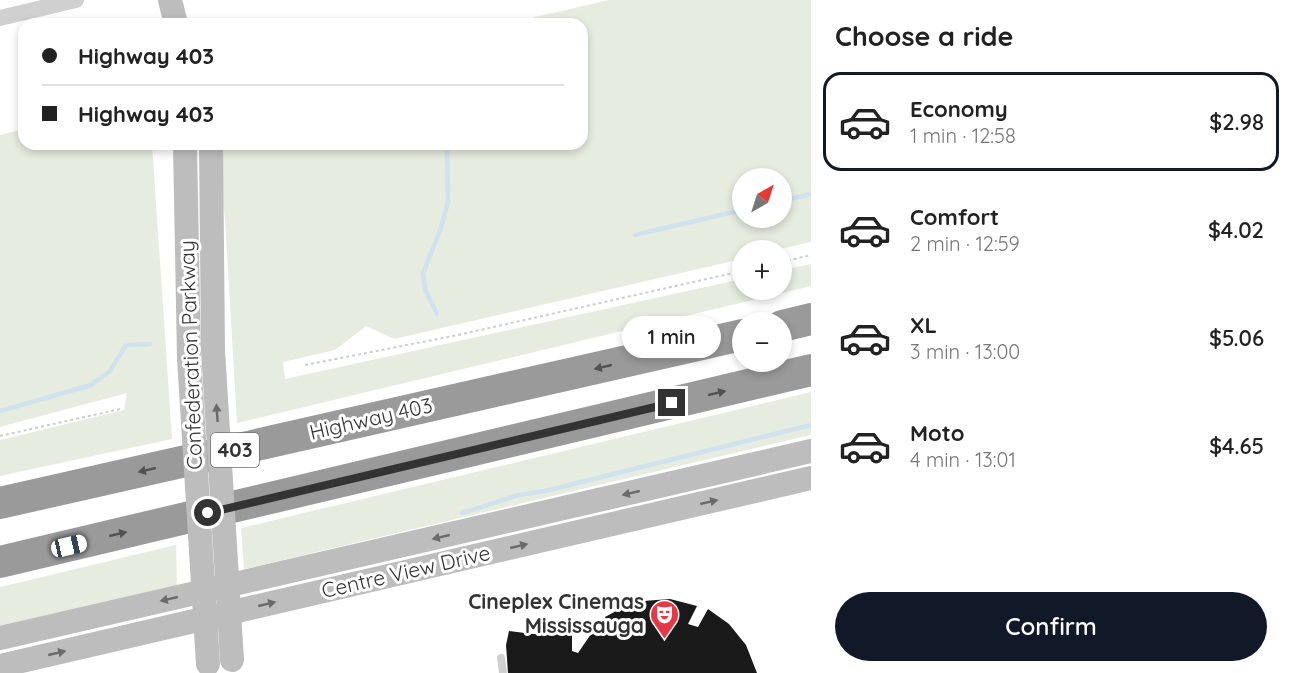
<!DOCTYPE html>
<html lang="en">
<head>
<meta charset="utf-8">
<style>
  :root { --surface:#fff; --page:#f6f6f6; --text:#222; --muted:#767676; --line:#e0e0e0; --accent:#111827 }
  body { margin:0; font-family:Quicksand,sans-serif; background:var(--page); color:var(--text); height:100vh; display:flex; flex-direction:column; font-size:22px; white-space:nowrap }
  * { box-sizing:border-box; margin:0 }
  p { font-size:20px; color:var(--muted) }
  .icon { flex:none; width:33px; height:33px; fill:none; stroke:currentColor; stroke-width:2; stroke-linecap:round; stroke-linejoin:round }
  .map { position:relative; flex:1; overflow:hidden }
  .side { display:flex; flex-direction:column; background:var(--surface); width:480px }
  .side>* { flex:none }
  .hud { position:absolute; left:18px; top:18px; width:570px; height:132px; border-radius:18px; box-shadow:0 3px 9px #0003; display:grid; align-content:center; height:132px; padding:0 24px; background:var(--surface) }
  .needle { width:39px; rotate:39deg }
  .buttons { position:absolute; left:732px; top:168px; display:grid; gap:12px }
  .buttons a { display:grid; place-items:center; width:60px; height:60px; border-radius:50%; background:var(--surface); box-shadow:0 3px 9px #0003; font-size:30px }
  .end { position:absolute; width:27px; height:27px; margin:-14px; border:8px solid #333; background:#fff; box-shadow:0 0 0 3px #fff }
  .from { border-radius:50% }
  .bubble { position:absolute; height:42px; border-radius:21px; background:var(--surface); box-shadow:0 3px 9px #0003; font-size:20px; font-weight:600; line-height:42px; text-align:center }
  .car { position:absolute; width:18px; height:36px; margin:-18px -9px; border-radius:8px; box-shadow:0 0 4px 2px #0007; background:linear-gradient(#fff 24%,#345 0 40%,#fff 0 76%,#345 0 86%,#fff 0) }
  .hud b { display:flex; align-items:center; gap:21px; height:57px; font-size:22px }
  .hud b+b { border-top:2px solid var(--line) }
  .hud i { width:15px; height:15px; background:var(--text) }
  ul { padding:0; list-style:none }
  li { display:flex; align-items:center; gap:18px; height:99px; margin:0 12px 9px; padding:0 12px; border:3px solid transparent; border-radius:18px }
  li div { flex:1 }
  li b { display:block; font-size:22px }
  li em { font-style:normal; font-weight:600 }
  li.selected { border-color:var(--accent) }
  li>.icon { width:54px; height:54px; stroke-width:1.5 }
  h2 { padding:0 24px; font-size:27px; line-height:72px }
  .button { display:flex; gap:12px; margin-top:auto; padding:12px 24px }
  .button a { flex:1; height:69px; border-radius:36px; background:var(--accent); color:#fff; font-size:24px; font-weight:600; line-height:69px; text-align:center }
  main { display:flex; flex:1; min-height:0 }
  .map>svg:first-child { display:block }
  .green { fill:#e6ecdf; fill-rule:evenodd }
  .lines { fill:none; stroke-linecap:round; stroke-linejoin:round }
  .stream { stroke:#cfe2ee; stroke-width:4.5 }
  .building { fill:#1a1a1a }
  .path { stroke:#cdcdcd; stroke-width:2; stroke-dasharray:3 3; stroke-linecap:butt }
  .lane { stroke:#d0d0d0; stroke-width:8 }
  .street { stroke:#d0d0d0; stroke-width:16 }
  .secondary { stroke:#bdbdbd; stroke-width:24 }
  .highway { stroke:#9a9a9a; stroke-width:32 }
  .secondary-bridge { stroke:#bdbdbd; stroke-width:24 }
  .oneway { fill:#525252 }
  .oneway2 { fill:#6a6a6a }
  .route { stroke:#333; stroke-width:8 }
  .labels { text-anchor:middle; stroke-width:6; stroke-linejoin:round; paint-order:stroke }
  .shield { fill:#fff; stroke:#707070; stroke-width:1.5 }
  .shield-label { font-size:20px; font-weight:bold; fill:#333 }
  .street-label { font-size:21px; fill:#333; stroke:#fff }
  .poi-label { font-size:21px; font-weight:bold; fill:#333; stroke:#fff; text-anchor:end }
</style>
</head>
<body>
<main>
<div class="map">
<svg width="811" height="673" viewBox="0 0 811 673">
  <rect width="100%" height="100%" fill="#fff"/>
  <g class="green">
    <path d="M609 0H811V242L777 250H742V259L394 339 366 326 335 350 283 362 285 379 742 279V290H782V270L811 264V286L237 423 225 219 215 144H582V24H505ZM742 178H782V218H742Z"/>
    <polygon points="24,129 24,144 152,144 172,439 0,476 0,440 124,410 127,393 0,427 0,135"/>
    <polygon points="811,392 811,435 244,569 241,528"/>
    <polygon points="176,545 177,586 0,628 0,587"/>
  </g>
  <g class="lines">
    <g class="stream">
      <polyline points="782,201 811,194"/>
      <polyline points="635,235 742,210"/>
      <polyline points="437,314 425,289 423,273 440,231 448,202 447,144"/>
      <polyline points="0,411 91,385 110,371 126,345 150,344"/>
      <polyline points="462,513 519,495 545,491 811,425"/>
    </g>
  </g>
  <polygon class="building" points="670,599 697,606 688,624 698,627 708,609 729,624 746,645 757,673 508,673 506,645 509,631 533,634 572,632 572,651 578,653 591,634 607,621 605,617 618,610 643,601"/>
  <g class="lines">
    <g class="path">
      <polyline points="782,262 811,255"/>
      <polyline points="305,365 458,335 742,271"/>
      <polyline points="0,436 120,409"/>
    </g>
    <polyline class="lane" points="501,658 503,673"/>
    <polyline class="street" points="0,18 76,0"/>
    <g class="secondary">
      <polyline points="170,0 176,24"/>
      <polyline points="185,144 189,358"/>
      <polyline points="211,144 213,350"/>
      <polyline points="0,638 811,451"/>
      <polyline points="0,666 811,478"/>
    </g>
    <g class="highway">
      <polyline points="782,326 811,319"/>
      <polyline points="0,503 742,335"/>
      <polyline points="0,562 811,370"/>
    </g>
    <g class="secondary-bridge">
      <polyline points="213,350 232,660"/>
      <polyline points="189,358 208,664"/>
    </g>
  </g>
  <defs><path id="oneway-solid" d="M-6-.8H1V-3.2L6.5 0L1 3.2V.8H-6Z" transform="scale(1.5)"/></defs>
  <g class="oneway">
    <use href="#oneway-solid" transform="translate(603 367) rotate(167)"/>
    <use href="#oneway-solid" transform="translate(717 393) rotate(-13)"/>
    <use href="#oneway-solid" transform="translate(147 470) rotate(167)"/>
    <use href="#oneway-solid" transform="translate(118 534) rotate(-13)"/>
  </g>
  <g class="oneway2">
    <use href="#oneway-solid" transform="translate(217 413) rotate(-94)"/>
    <use href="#oneway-solid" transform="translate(631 493) rotate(167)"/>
    <use href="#oneway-solid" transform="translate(709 502) rotate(-13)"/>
    <use href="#oneway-solid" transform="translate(441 537) rotate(167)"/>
    <use href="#oneway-solid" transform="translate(519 546) rotate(-13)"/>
    <use href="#oneway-solid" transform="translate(169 599) rotate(167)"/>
    <use href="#oneway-solid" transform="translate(267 604) rotate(-13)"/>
    <use href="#oneway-solid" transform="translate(57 653) rotate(-13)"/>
  </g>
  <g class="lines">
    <polyline class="route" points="208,513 672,403"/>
  </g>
  <defs>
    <symbol id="theatre-pin" viewBox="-11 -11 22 30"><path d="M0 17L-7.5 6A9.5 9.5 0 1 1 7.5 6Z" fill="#e63946" stroke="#fff"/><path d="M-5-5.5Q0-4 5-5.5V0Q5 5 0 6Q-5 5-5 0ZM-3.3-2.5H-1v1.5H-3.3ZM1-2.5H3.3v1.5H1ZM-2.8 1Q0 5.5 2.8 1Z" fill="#fff"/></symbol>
  </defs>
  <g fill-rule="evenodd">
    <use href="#theatre-pin" x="648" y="598" width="33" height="45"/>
  </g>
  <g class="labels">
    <rect class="shield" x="211" y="433" width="48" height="34" rx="4.5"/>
    <g class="shield-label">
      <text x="235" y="457">403</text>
    </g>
    <g class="street-label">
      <text transform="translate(191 355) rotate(-92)" y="7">Confederation Parkway</text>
      <text transform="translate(371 419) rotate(-13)" y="7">Highway 403</text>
      <text transform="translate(406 572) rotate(-13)" y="7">Centre View Drive</text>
    </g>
    <g class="poi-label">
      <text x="644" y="609">Cineplex Cinemas<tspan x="644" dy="24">Mississauga</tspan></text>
    </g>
  </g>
</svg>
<div class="buttons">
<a><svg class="needle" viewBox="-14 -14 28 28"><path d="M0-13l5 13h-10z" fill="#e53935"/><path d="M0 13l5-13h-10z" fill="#767676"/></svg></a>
<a>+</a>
<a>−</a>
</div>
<i class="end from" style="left:208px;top:513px"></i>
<i class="end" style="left:672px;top:403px"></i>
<div class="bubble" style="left:622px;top:316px;width:99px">1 min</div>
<i class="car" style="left:69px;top:546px;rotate:77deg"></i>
<div class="hud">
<b><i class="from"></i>Highway 403</b>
<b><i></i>Highway 403</b>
</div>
</div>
<section class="side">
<h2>Choose a ride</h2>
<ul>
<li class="selected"><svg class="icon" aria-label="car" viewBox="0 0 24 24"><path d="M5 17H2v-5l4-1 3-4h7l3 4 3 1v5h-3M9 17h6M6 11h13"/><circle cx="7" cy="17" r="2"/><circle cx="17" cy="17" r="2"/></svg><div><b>Economy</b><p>1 min · 12:58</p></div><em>$2.98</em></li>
<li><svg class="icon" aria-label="car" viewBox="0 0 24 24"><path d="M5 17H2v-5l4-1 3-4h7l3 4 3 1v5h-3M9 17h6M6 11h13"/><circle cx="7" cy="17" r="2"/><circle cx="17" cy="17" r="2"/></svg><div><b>Comfort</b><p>2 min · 12:59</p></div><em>$4.02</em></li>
<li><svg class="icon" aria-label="car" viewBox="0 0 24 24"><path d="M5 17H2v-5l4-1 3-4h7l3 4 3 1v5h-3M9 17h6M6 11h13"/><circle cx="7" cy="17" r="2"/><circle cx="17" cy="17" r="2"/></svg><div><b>XL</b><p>3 min · 13:00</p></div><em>$5.06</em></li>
<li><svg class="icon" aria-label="car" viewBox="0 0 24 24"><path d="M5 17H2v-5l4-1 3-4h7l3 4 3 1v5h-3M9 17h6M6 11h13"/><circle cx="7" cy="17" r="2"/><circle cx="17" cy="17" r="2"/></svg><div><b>Moto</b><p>4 min · 13:01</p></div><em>$4.65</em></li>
</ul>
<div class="button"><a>Confirm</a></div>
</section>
</main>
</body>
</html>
